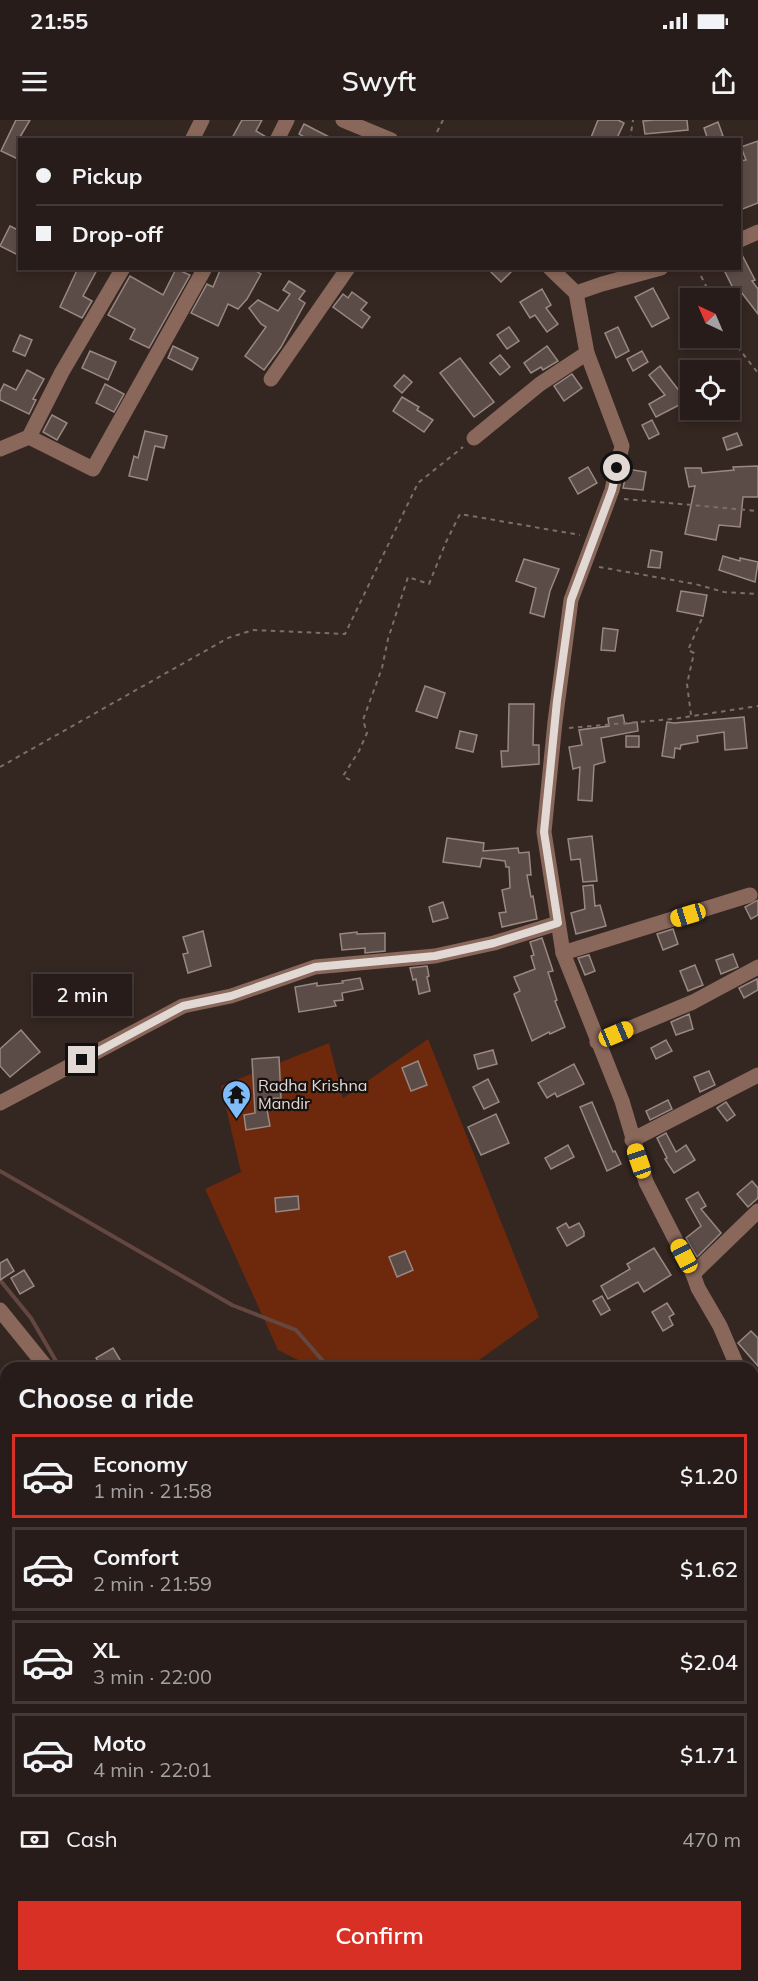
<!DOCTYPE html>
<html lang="en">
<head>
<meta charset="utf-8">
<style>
  :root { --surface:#271c19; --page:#2f2522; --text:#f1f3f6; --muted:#a4a1a2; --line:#433a38; --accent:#d93025 }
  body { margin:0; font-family:Mulish,sans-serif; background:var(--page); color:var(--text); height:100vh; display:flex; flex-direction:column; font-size:22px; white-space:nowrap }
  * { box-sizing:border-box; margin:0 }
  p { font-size:20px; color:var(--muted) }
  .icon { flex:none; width:33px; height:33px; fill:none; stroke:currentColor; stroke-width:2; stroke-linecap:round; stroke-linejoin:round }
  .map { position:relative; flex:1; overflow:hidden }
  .panel { position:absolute; left:0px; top:1242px; width:759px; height:620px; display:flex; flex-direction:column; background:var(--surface); border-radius:18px 18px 0 0; box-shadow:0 3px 9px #0003,0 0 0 2px var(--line) }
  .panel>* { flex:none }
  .top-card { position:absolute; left:18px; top:18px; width:723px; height:132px; border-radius:0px; box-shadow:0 3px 9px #0003,0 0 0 2px var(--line); display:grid; align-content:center; height:132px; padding:0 18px; background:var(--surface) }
  .needle { width:39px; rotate:316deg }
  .fabs { position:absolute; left:680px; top:168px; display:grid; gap:12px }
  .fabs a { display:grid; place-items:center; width:60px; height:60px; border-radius:0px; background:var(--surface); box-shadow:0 3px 9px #0003,0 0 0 2px var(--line); font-size:30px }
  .end { position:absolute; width:27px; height:27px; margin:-14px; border:8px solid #e2d9d5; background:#111; box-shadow:0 0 0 3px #111 }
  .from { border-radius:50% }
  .bubble { position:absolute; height:42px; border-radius:0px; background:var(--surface); box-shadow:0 3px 9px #0003,0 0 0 2px var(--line); font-size:20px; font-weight:600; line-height:42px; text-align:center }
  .car { position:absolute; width:18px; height:36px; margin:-18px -9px; border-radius:8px; box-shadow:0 0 4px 2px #0007; background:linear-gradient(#f5c518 24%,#345 0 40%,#f5c518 0 76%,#345 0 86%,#f5c518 0) }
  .top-card b { display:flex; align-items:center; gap:21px; height:57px; font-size:22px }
  .top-card b+b { border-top:2px solid var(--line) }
  .top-card i { width:15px; height:15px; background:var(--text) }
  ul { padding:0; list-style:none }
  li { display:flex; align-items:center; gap:18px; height:84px; margin:0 12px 9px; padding:0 6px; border:3px solid var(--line); border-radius:0px }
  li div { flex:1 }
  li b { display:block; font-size:22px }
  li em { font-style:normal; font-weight:600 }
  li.selected { border-color:var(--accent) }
  li>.icon { width:54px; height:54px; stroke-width:1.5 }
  h2 { padding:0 18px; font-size:27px; line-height:72px }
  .pay { display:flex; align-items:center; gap:15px; height:66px; padding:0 18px; font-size:22px }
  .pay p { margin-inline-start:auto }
  .primary-button { display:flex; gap:12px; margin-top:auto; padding:12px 18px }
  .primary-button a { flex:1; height:69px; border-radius:0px; background:var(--accent); color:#fff; font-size:24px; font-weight:600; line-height:69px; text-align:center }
  .status { display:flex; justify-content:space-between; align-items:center; height:42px; padding:0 30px; background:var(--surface); direction:ltr }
  .status svg { height:16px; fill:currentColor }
  header { display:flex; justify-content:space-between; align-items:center; height:78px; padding:0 18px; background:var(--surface); font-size:27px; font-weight:600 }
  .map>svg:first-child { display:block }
  .green { fill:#6e290c }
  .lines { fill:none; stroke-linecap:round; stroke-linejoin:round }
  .stream { stroke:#634740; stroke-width:4 }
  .building { fill:#5c4c47; stroke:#998882; stroke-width:1.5 }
  .path { stroke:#7b6f6a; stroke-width:2; stroke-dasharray:4.5 4.5; stroke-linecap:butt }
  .minor { stroke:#89675b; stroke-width:15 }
  .route { stroke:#e2d9d5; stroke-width:8 }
  .labels { text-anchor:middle; stroke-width:4.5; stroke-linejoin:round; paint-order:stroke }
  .poi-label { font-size:16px; fill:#e2d9d5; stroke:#17110f; text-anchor:start }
</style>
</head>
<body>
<div class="status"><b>21:55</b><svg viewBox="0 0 49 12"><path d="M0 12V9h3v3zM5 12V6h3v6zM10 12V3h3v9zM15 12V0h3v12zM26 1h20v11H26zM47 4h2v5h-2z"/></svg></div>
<header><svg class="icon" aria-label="menu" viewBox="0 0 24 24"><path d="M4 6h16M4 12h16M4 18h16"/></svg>Swyft<svg class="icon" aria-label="share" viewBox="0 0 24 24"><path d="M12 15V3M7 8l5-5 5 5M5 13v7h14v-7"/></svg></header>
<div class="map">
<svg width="758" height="1861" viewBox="0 0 758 1861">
  <rect width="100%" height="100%" fill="#342621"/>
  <polygon class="green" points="428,919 539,1197 468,1248 314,1248 278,1230 205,1069 241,1052 221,966 329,923 343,978"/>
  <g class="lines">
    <g class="stream">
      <polyline points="0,1051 232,1185 296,1210 329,1248"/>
      <polyline points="0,1160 31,1198 60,1248"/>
      <polyline points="753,1640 758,1643"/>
      <polyline points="551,1856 554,1861"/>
    </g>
  </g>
  <g class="building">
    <polygon points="16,0 30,0 20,17 20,40 1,31"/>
    <polygon points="242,0 262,0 256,11 268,18 267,20 231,20"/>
    <polygon points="598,0 618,0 624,3 616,20 590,20"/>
    <polygon points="654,0 687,0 688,10 645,14 643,1"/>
    <polygon points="718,2 723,16 708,20 704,8"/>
    <polygon points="304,4 335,20 309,20 299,14"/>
    <polygon points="758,21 758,83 740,90 740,41 746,40 741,27"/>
    <polygon points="10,106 20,111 20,136 0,126"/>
    <polygon points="740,131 755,160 752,161 758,169 758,194 738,168 734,170 723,148 740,148"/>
    <polygon points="78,148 98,148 83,176 92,181 82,198 60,187"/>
    <polygon points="221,148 251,148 261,154 247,179 238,189 228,184 218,206 191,193 207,164 213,167"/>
    <polygon points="487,148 515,148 501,162"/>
    <polygon points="176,149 190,155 149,228 130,219 135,209 108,195 130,156 163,175"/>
    <polygon points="289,161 305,171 299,179 305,183 281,227 264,250 245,236 266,207 261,204 249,188 258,180 278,191 290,174 283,170"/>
    <polygon points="653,168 669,198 652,207 635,177"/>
    <polygon points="542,169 551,185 546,188 558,204 547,212 535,195 530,198 520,182"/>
    <polygon points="352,172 367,183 361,190 370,197 362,208 333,187 343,174 348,178"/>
    <polygon points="509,207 519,221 507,229 497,215"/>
    <polygon points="618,207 629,231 616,238 605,213"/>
    <polygon points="20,215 32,220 25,236 13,231"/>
    <polygon points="173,226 198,238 192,250 168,238"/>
    <polygon points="547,226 558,241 543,250 541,247 531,253 524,243"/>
    <polygon points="90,231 116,242 108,260 82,248"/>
    <polygon points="642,231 648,242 633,251 627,239"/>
    <polygon points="500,235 510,247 500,255 490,243"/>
    <polygon points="460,238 494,282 474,297 440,253"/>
    <polygon points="660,246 687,281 656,297 649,284 665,275 649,255"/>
    <polygon points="27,250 44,259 33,279 36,280 29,294 0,280 0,272 4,264 16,270"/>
    <polygon points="572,254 582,268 564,281 554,266"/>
    <polygon points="404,255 412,262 402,273 394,266"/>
    <polygon points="105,264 124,274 114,292 96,283"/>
    <polygon points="402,277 419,287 417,290 433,300 424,312 393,291"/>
    <polygon points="52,295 67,303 57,320 43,312"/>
    <polygon points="652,300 659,314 649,319 642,305"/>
    <polygon points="145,311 167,316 164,328 155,326 147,360 129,356 134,336 138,338"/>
    <polygon points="737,313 742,325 727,330 723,318"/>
    <polygon points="758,346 758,377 743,377 740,407 719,405 716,420 685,414 695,366 689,367 685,348 701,348 702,353 734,350 733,347"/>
    <polygon points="588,347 597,363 578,374 569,358"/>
    <polygon points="627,349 646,352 643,370 623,368"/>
    <polygon points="651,430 662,432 660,448 648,447"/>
    <polygon points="723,436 740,441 740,438 758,442 755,462 719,450"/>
    <polygon points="524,439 559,449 550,471 544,497 530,493 536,468 516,461"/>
    <polygon points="681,471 707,475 703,496 677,491"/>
    <polygon points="603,508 618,510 615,531 601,530"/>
    <polygon points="425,566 445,573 437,598 416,591"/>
    <polygon points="509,584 534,584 533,625 539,625 539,644 502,647 501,631 508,631"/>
    <polygon points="623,595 625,604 637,602 638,611 601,618 605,642 594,645 592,681 578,680 580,647 573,649 569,627 582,625 579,610 609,606 608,598"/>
    <polygon points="744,597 747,628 725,630 724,612 697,616 698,622 681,625 680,629 675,628 674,638 662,636 667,602 674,603"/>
    <polygon points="460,611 477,615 473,632 456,628"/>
    <rect x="626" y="616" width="13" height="11"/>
    <polygon points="592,716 597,761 583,762 580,739 571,740 568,719"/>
    <polygon points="447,718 484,723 483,731 518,728 519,733 529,732 531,755 527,755 531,777 533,776 537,799 502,807 499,793 506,792 502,770 510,768 509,747 506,747 505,741 482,738 480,747 443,742"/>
    <polygon points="593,765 595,786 600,785 606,806 576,814 571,793 585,789 583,766"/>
    <polygon points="758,780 758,795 751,799 745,787"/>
    <polygon points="443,782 448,798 433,802 429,787"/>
    <polygon points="673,809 678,824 663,830 657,814"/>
    <polygon points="203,811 211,846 188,853 183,834 188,833 183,817"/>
    <polygon points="357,812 357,814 385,813 385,831 365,833 365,828 342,830 340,814"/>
    <polygon points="542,818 553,851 548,852 557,880 555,881 565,907 550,914 549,912 532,921 514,874 520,871 514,857 535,849 531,836 534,835 530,822"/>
    <polygon points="733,834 738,847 721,854 716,840"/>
    <polygon points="589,835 595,851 585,855 578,838"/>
    <polygon points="695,845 703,865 688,871 680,851"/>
    <polygon points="427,846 429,856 427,857 430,871 419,874 416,859 413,860 410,848"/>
    <polygon points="360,858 363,869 342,873 343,880 334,881 336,886 299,892 295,867 317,863 317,866 343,863 342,861"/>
    <polygon points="757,859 758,870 744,878 739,868"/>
    <polygon points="689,894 693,909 676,915 671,902"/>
    <polygon points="21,910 40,932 10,957 0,946 0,929"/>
    <polygon points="666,920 672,931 656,939 651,928"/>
    <polygon points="493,930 497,944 478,949 474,935"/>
    <polygon points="279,937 281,978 265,979 270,1006 246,1010 244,995 255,993 252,939"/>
    <polygon points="418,941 427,965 411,971 402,948"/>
    <polygon points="574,944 584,964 557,977 555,973 547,978 538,963"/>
    <polygon points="709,951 715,965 700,972 694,957"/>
    <polygon points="488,959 499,982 484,989 473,967"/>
    <polygon points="668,980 672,989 650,1000 646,991"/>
    <polygon points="592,982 613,1032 615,1031 621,1044 607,1051 580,987"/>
    <polygon points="726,982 735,995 727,1001 717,988"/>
    <polygon points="496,994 509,1023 481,1035 468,1007"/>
    <polygon points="666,1013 676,1032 686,1025 695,1040 674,1053 665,1039 667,1038 657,1018"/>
    <polygon points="568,1025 574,1037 551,1049 545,1038"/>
    <polygon points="752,1061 758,1068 758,1078 748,1087 737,1074"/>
    <polygon points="698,1072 706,1086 701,1089 721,1113 697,1137 686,1118 701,1106 686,1079"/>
    <polygon points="298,1076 299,1089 276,1092 275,1078"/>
    <polygon points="566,1103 569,1108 579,1103 584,1112 584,1116 567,1126 557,1108"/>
    <polygon points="654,1128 671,1155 644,1172 638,1162 608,1179 601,1166 630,1149 627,1144"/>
    <polygon points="405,1131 413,1150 397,1157 389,1137"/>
    <polygon points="7,1139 14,1151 0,1160 0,1143"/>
    <polygon points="24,1150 34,1166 20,1174 11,1158"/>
    <polygon points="602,1176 610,1190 601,1195 593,1181"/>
    <polygon points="667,1183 674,1194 669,1197 673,1205 663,1211 652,1192"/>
    <polygon points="751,1211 758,1218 758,1246 738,1223"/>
    <polygon points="113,1228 125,1248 101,1248 96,1238"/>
  </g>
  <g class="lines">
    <g class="path">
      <polyline points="433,20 443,0"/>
      <polyline points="630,20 633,0"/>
      <polyline points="697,148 712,178"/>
      <polyline points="729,211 736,225 758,253"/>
      <polyline points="624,379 758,391"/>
      <polyline points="599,447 695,464 724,472 758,474"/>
      <polyline points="691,595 687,564 694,533 688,530 703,496"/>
      <polyline points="569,608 673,599 758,586"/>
      <polyline points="0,647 228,518 253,510 345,514 418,363 463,327"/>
      <polyline points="350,660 343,656 359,631 367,613 363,600 382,548 388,519 408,457 429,464 446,422 460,394 580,415"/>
    </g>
    <g class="minor">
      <polyline points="343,0 391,20"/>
      <polyline points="192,20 202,0"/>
      <polyline points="277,20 287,0"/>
      <polyline points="740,120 758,112"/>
      <polyline points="550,148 576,173 602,164 661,148"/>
      <polyline points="576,173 587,233 622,326 612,370 571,480 555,602 544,712 563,833 622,981 646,1062 693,1154 698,1168 720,1206 738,1248"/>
      <polyline points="271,259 348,148"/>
      <polyline points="29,317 93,349 205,148"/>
      <polyline points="474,318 540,264 587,233"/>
      <polyline points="0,329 29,317 62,252 123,148"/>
      <polyline points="563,833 750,775"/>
      <polyline points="597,922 693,882 758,847"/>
      <polyline points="0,983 183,886 231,876 315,847 435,836 494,823 558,803"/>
      <polyline points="632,1020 758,955"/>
      <polyline points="693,1154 758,1091"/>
      <polyline points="0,1190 47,1248"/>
      <polyline points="753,1284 758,1296"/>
      <polyline points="753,1346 758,1343"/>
      <polyline points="533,1856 537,1861"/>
    </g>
  </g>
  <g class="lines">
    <polyline class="route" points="82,940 183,886 231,876 315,847 435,836 494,823 558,803 544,712 557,581 571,480 612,370 617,348"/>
  </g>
  <defs>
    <symbol id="temple-pin" viewBox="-11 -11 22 30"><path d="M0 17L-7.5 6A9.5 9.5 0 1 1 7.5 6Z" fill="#81bcfa" stroke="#17110f"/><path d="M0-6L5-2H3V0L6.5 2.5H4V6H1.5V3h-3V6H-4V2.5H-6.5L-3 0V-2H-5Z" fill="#111"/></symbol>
  </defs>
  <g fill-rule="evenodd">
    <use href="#temple-pin" x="220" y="958" width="33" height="45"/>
  </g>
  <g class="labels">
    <g class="poi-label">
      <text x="258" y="971">Radha Krishna<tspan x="258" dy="18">Mandir</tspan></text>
    </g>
  </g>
</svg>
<div class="fabs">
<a><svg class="needle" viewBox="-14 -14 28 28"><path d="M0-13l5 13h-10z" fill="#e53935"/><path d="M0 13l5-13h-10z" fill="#a4a1a2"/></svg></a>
<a><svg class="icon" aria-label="locate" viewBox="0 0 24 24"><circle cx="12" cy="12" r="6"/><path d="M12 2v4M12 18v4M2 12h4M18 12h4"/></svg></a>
</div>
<i class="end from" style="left:617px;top:348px"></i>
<i class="end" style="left:82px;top:940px"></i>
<div class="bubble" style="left:33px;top:854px;width:99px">2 min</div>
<i class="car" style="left:688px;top:795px;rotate:253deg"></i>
<i class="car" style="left:616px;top:914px;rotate:67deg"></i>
<i class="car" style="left:639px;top:1041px;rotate:341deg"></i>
<i class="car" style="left:684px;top:1136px;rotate:332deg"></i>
<div class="top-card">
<b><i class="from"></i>Pickup</b>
<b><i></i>Drop-off</b>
</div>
<section class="panel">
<h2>Choose a ride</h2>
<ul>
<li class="selected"><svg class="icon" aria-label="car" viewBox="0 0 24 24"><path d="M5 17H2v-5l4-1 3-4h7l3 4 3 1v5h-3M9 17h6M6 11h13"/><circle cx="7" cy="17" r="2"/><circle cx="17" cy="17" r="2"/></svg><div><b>Economy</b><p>1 min · 21:58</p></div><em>$1.20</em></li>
<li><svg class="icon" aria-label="car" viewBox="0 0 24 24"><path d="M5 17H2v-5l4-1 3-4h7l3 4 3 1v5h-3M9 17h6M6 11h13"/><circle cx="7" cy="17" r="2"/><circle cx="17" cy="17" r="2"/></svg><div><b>Comfort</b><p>2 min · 21:59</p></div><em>$1.62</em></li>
<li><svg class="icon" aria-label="car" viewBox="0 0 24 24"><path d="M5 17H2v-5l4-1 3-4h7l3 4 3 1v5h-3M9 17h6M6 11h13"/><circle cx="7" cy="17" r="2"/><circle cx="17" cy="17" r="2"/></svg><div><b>XL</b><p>3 min · 22:00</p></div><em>$2.04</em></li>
<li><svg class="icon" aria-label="car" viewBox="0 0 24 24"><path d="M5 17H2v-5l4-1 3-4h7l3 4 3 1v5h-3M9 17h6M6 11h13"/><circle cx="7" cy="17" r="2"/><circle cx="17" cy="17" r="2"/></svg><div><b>Moto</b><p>4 min · 22:01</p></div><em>$1.71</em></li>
</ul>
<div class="pay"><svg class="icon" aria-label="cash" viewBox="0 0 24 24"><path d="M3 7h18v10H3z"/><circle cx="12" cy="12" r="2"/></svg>Cash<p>470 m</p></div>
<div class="primary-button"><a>Confirm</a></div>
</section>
</div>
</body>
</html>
